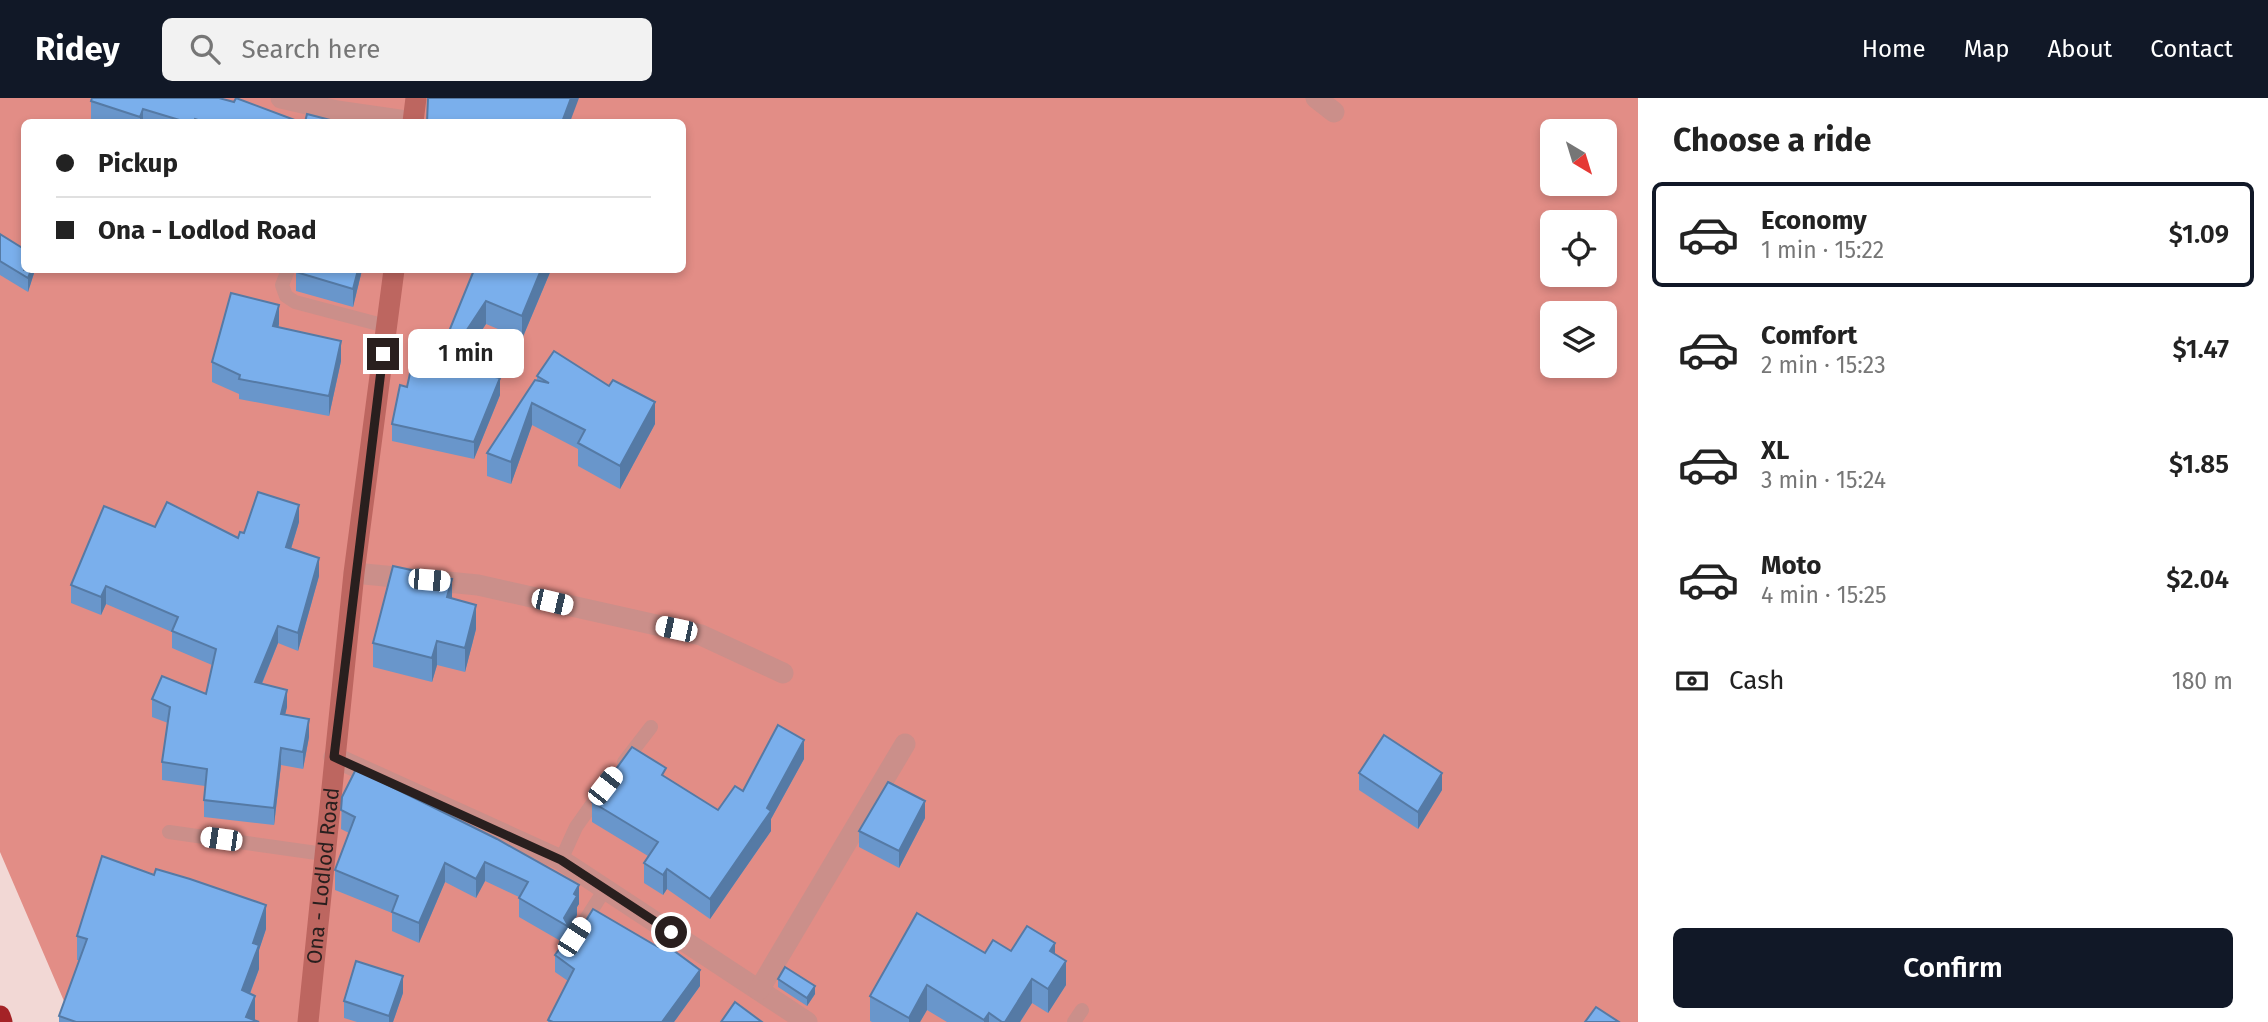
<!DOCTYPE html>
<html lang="en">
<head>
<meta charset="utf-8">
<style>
  :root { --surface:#fff; --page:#f2f2f2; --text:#222; --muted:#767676; --line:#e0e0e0; --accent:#111827 }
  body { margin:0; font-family:"Fira Sans",sans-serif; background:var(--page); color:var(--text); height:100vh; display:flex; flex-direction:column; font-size:26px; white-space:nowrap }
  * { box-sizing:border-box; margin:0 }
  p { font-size:23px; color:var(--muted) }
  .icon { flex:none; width:38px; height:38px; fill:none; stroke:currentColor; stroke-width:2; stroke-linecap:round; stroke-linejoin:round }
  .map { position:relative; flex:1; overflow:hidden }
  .drawer { display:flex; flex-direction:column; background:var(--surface); width:630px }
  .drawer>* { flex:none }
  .banner { position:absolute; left:21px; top:21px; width:665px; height:154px; border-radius:10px; box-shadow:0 4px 10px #0003; display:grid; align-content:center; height:154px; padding:0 35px; background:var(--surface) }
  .needle { width:46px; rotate:142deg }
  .buttons { position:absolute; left:1540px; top:21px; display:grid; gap:14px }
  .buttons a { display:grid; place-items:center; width:77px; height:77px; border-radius:10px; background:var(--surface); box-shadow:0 4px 10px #0003; font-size:35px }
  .end { position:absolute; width:32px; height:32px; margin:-16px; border:9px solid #291f1e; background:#fff; box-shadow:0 0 0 4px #fff }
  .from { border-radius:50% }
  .bubble { position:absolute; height:49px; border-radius:10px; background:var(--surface); box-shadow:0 4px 10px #0003; font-size:23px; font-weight:600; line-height:49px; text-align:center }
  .car { position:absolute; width:21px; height:42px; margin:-21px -10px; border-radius:9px; box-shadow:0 0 5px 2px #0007; background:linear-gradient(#fff 24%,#345 0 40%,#fff 0 76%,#345 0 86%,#fff 0) }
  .banner b { display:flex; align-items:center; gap:24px; height:66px; font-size:26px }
  .banner b+b { border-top:2px solid var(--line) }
  .banner i { width:18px; height:18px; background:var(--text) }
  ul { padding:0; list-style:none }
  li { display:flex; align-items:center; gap:21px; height:105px; margin:0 14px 10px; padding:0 21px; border:4px solid transparent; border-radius:10px }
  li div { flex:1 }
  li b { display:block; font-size:26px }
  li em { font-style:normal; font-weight:600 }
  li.selected { border-color:var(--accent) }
  li>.icon { width:63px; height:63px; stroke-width:1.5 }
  h2 { padding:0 35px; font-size:32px; line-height:84px }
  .pay { display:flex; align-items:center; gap:18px; height:77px; padding:0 35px; font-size:26px }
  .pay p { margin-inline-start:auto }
  .button { display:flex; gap:14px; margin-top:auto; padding:14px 35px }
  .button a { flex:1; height:80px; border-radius:10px; background:var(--accent); color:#fff; font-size:28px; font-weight:600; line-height:80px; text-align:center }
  header { display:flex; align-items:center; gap:42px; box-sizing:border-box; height:98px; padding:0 35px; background:var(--accent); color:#fff }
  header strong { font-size:33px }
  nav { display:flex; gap:38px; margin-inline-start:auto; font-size:24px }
  .search { width:490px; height:63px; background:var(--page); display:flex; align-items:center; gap:18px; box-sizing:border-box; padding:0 24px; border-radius:10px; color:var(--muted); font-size:26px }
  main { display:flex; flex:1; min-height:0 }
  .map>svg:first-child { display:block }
  .forest { fill:#e28d86; fill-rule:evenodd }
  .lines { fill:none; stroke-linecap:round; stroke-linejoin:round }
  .lane { stroke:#cb8f8a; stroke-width:14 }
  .street { stroke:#cb8f8a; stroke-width:21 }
  .secondary { stroke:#bd6660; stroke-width:21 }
  .highway { stroke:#a42226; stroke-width:21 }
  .wall { fill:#6996cb }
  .shaded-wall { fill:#557aa5 }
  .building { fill:#7aafec; stroke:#557aa5; stroke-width:2 }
  .route { stroke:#291f1e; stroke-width:9 }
  .labels { text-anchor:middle; stroke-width:5; stroke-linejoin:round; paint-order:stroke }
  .street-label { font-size:21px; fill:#291f1e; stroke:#f2d8d5 }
</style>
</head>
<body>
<header>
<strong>Ridey</strong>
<div class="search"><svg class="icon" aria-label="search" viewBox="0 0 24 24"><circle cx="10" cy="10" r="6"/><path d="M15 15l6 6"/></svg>Search here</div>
<nav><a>Home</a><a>Map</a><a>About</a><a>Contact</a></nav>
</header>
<main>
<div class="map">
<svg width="1638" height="924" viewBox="0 0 1638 924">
  <rect width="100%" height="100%" fill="#f2d8d5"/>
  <path class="forest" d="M0 0H1638V924H73L0 754ZM24 24H682V172H24ZM1552 33H1605V86H1552ZM1552 124H1605V177H1552ZM1552 215H1605V268H1552Z"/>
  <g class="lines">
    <g class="lane">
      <polyline points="288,172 282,187 286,198 295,204 386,228"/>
      <polyline points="624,664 651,629"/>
      <polyline points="169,734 324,756"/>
      <polyline points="561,762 576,729 605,688"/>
      <polyline points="574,840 605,791"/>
      <polyline points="1074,924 1082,912"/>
    </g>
    <g class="street">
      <polyline points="281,0 337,13 413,24"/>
      <polyline points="1316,0 1334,14"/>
      <polyline points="354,475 478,487 701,537 783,575"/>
      <polyline points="334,659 561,762 807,924"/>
      <polyline points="759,892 905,646"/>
    </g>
    <g class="secondary">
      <polyline points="413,24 416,0"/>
      <path id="s1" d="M308 924 354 475 394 172"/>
    </g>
    <polyline class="highway" points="0,918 2,924"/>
  </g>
  <g class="wall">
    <polygon points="91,3 300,24 99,24 91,22"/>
    <polygon points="0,136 35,172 28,194 0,177"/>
    <polygon points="362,172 353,209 296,193 296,174"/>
    <polygon points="474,172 551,172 522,241 486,226 456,271 500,297 474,361 392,343 392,326 407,289 443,268 443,248"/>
    <polygon points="279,226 279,229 341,263 329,318 239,301 239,296 212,284 212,264"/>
    <polygon points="537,278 655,326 620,391 578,368 578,351 532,327 511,386 487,378 487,355 537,283"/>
    <polygon points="299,424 291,451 319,478 298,553 278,545 262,586 287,609 285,616 309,639 303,671 281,667 274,727 204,719 204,702 205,688 162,682 162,664 168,625 152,619 152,601 206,596 212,567 172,550 172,534 106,506 101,517 71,505 71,487 155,429 238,440 244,435"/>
    <polygon points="452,500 476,531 465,574 437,567 432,584 373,569 373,545"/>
    <polygon points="804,661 771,721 771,733 710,821 667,791 663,797 644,785 644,765 648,758 592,724 592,704 666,679 718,712 743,693"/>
    <polygon points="1359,675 1442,692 1418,731 1359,692"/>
    <polygon points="342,699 579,806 577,809 577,817 569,832 700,888 674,924 548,924 548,922 568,883 555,874 555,857 564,845 519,819 519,799 485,783 476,800 445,784 419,845 392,833 392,815 335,792 335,772 349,735 341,731"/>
    <polygon points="925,720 899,770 859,749 859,733"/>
    <polygon points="266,831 259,852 259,871 250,896 255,923 259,924 59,924 59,918 79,862 77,862 77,838"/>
    <polygon points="1011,853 1055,856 1066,887 1048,915 1032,905 1020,924 947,924 927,912 920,924 872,924 870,923 870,898 985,855"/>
    <polygon points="778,881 815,896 807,908 778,889"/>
    <polygon points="403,895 393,924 357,924 344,920 344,903"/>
  </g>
  <g class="shaded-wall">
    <polygon points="571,0 579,0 570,24 562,24"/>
    <polygon points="143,11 143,24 140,24 140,19"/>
    <polygon points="31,172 35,172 28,194 28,180"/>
    <polygon points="358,172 362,172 353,209 353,191"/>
    <polygon points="541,172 551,172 522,241 522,218"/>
    <polygon points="486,203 486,226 453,276 453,253"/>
    <polygon points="279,207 279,226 273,248 273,228"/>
    <polygon points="341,243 341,263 329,318 329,298"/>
    <polygon points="500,280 500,297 474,361 474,344"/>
    <polygon points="655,304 655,326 620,391 620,368"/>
    <polygon points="532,305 532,327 511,386 511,364"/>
    <polygon points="299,407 299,424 286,467 286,449"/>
    <polygon points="319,460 319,478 298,553 298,535"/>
    <polygon points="452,481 452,505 447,499"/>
    <polygon points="106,488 106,506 101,517 101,499"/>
    <polygon points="476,507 476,531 465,574 465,550"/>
    <polygon points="278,528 278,545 255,602 255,584"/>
    <polygon points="437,543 437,567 432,584 432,560"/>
    <polygon points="287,592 287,609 281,633 281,616"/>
    <polygon points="309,621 309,639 303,671 303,654"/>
    <polygon points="804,642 804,661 771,721 771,733 710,821 710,801 767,710"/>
    <polygon points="281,650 281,667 274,727 274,710"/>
    <polygon points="1442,675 1442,692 1418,731 1418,714"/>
    <polygon points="925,703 925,720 899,770 899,753"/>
    <polygon points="485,764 485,783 476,800 476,781"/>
    <polygon points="445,765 445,784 419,845 419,825"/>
    <polygon points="667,771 667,791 663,797 663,777"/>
    <polygon points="579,787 579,806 577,809 577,817 569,830 564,820 574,796"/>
    <polygon points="266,807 266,831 259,852 259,871 242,916 242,892 253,845"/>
    <polygon points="1055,845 1055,870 1050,853"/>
    <polygon points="1066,863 1066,887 1048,915 1048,891"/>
    <polygon points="700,872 700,888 674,924 662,924"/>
    <polygon points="403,878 403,895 393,924 389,924 389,918"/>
    <polygon points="1032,881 1032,905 1020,924 1005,924"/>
    <polygon points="927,887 927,912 920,924 909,924 909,920"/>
    <polygon points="815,888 815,896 807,908 807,900"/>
    <polygon points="255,898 255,924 246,919"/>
    <polygon points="989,915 989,924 984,924 984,922"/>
  </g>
  <g class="building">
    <polygon points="92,0 219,0 234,4 236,0 300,24 204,24 195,21 194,24 186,24 143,11 140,19 91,3"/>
    <polygon points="428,0 571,0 562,24 427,24"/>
    <polygon points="307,16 338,24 305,24"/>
    <polygon points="0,136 24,151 24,172 31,172 28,180 0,163"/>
    <polygon points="296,172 358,172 353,191 296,174"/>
    <polygon points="474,172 541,172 522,218 486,203 453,253 443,248"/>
    <polygon points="231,195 279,207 273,228 341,243 329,298 239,281 240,277 212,264"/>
    <polygon points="554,253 609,288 613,282 655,304 620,368 578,345 585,332 532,305 511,364 487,355 535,282 549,285 537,278"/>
    <polygon points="413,262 500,280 474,344 392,326 400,287 407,289"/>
    <polygon points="258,394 299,407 286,449 319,460 298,535 278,528 255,584 287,592 281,616 309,621 303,654 281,650 274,710 204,702 207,671 162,664 170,609 152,601 162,578 206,596 216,551 172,533 178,519 106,488 101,499 71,487 104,408 155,429 167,404 238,440 240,434 244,435"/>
    <polygon points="393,468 452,481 447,499 476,507 465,550 437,543 432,560 373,545"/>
    <polygon points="778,627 804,642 767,710 771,713 710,801 667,771 663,777 644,765 658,744 592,704 632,649 666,670 662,677 718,712 735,688 743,693"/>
    <polygon points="1384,637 1442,675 1418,714 1359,675"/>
    <polygon points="356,671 497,741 579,787 574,796 577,798 564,820 569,829 519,800 528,784 485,764 476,781 445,765 419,825 392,814 398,798 335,772 355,719 341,712 342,699"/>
    <polygon points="888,684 925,703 899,753 859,733"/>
    <polygon points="102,758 154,777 156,771 190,781 266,807 253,845 259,847 242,892 255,898 246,919 259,924 76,924 59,918 87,841 77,838"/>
    <polygon points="593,811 658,849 662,844 700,872 662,924 553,924 548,922 574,871 555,857 572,833 569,832 582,829"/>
    <polygon points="917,815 985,855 993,842 1011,853 1027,828 1055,845 1050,853 1066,863 1048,891 1032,881 1005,924 1002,924 989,915 984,922 927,887 909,920 870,898"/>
    <polygon points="356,863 403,878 389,918 344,903"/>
    <polygon points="785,869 815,888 807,900 778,881"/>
    <polygon points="735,904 762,924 721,924"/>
    <polygon points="1596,909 1619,924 1585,924"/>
  </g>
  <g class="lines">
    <polyline class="route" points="383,256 334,659 561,762 671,834"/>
  </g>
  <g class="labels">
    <g class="street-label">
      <text dy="7" stroke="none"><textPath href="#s1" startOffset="147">Ona - Lodlod Road</textPath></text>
    </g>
  </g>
</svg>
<div class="buttons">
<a><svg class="needle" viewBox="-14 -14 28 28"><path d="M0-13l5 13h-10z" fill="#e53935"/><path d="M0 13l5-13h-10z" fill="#767676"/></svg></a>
<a><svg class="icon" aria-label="locate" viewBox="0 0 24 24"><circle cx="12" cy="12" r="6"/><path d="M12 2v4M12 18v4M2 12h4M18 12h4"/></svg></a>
<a><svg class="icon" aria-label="layers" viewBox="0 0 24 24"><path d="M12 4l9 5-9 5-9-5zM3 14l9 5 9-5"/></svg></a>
</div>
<i class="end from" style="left:671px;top:834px"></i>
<i class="end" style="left:383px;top:256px"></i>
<div class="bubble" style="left:408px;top:231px;width:116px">1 min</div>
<i class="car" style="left:429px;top:482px;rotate:95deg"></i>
<i class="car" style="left:552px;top:504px;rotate:103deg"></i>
<i class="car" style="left:676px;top:531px;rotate:282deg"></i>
<i class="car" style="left:605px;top:688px;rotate:38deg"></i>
<i class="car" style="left:221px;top:741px;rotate:278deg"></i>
<i class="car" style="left:574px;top:839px;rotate:33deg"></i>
<div class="banner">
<b><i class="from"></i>Pickup</b>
<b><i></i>Ona - Lodlod Road</b>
</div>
</div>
<section class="drawer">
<h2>Choose a ride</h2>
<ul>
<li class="selected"><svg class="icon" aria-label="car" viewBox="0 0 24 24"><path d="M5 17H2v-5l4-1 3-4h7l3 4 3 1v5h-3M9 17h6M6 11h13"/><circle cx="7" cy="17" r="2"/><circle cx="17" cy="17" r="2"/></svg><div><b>Economy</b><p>1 min · 15:22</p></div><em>$1.09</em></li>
<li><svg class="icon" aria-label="car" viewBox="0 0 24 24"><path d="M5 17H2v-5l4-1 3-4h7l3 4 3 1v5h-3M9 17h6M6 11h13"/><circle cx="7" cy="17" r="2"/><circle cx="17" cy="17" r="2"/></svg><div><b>Comfort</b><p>2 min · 15:23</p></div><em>$1.47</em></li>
<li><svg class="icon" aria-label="car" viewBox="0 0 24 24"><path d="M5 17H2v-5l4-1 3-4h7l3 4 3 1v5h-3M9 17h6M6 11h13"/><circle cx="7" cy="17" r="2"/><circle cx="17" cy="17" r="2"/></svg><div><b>XL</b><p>3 min · 15:24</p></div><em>$1.85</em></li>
<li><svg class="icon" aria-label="car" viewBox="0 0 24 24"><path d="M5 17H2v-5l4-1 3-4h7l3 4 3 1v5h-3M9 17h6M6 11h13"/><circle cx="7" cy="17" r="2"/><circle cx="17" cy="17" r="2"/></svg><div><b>Moto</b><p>4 min · 15:25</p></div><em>$2.04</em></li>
</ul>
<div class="pay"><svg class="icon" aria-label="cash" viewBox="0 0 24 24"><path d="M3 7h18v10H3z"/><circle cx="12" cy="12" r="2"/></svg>Cash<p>180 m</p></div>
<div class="button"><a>Confirm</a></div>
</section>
</main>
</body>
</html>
